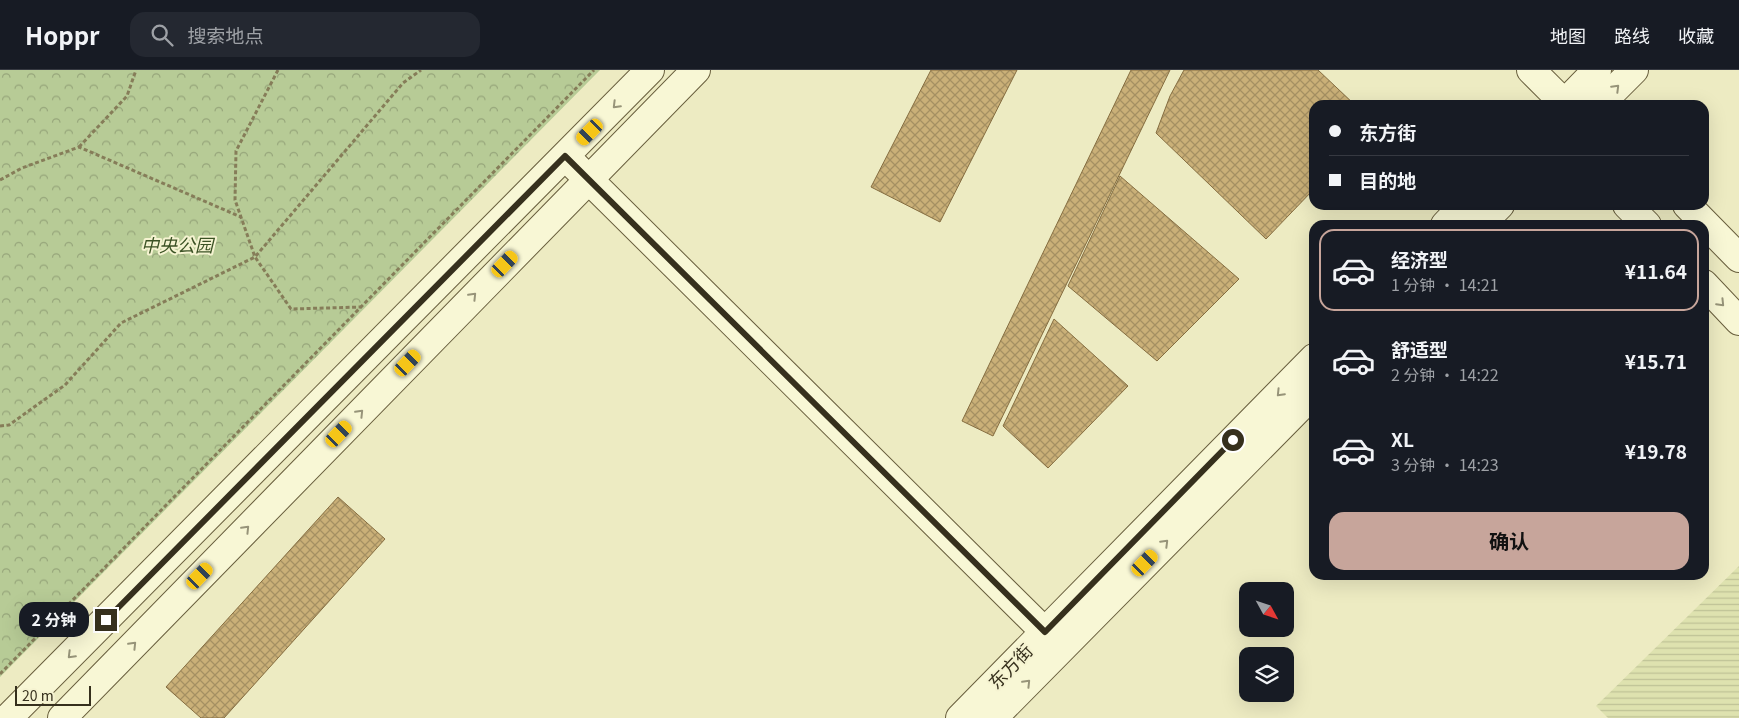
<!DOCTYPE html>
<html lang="zh">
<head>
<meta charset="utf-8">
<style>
  :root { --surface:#171b24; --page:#242831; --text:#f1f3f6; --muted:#9ea1a6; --line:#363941; --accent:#c7a59b }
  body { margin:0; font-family:Georgia,"Noto Sans SC",serif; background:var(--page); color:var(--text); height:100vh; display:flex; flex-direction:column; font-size:19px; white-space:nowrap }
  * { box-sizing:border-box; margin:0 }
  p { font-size:16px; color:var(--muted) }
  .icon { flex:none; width:28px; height:28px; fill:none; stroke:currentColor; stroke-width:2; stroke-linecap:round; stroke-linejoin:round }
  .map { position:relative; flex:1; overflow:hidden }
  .sheet { position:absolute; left:1309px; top:150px; width:400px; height:360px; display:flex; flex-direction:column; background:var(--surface); border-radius:15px; box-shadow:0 5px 20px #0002 }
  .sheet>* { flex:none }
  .guide { position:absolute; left:1309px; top:30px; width:400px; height:110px; border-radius:15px; box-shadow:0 5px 20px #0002; display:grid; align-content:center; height:110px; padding:0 20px; background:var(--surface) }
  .needle { width:32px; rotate:130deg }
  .buttons { position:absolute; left:1239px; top:512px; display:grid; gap:10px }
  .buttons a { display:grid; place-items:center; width:55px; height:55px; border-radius:10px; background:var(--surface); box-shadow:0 5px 20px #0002; font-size:25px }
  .scale { position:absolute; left:15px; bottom:12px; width:76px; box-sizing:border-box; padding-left:5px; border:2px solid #36301d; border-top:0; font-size:14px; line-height:18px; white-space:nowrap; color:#36301d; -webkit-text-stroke:4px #f5f3d1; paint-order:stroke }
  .end { position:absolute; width:22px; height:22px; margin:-11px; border:6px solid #36301d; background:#fff; box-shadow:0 0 0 2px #fff }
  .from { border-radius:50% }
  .bubble { position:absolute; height:35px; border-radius:15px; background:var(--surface); box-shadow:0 5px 20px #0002; font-size:16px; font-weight:700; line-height:35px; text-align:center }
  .car { position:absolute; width:15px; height:30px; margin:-15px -8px; border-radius:6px; box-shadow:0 0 4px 1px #0007; background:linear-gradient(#f5c518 24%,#345 0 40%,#f5c518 0 76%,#345 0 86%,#f5c518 0) }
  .guide b { display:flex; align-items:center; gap:18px; height:48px; font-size:19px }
  .guide b+b { border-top:1px solid var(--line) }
  .guide i { width:12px; height:12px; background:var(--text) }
  ul { padding:9px 0 0; list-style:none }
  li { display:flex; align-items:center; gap:15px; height:82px; margin:0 10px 8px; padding:0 10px; border:2px solid transparent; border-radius:15px }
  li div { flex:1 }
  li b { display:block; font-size:19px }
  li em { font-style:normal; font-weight:700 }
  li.on { border-color:var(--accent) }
  li>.icon { width:45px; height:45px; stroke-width:1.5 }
  .action { display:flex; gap:10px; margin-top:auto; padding:10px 20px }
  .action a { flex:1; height:58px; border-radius:15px; background:var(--accent); color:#111; font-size:20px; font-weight:700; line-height:58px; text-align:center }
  header { display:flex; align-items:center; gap:30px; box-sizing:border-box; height:70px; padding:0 25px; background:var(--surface); border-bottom:1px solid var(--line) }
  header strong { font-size:24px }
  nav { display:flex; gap:28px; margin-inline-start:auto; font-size:18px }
  .search { width:350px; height:45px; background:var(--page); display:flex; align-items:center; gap:12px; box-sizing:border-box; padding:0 18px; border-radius:15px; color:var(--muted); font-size:19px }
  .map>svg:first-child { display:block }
  .farmland { fill:url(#farmland-rules) }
  .park { fill:url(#park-crowns) }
  .building { fill:url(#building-cross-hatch); stroke:#856d40 }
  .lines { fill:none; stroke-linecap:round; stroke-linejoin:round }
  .secondary-casing { stroke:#685e3d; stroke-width:30 }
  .path { stroke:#867d59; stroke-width:3; stroke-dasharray:4 2.5; stroke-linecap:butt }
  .secondary { stroke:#f8f7d5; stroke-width:28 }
  .oneway { stroke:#979479 }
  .route { stroke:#36301d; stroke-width:6 }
  .labels { text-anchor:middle; stroke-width:4; stroke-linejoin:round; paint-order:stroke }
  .park-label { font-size:18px; font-style:italic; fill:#3b5224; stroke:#f5f3d1 }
  .street-label { font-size:18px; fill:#36301d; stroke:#f5f3d1 }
</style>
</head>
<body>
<header>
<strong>Hoppr</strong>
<div class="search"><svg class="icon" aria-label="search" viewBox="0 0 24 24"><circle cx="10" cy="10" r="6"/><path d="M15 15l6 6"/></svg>搜索地点</div>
<nav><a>地图</a><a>路线</a><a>收藏</a></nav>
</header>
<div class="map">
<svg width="1739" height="648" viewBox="0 0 1739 648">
  <defs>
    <pattern id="farmland-rules" width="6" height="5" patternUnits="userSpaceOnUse" patternTransform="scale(1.25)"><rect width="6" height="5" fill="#dee2af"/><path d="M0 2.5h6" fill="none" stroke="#bfc296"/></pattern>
    <pattern id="park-crowns" width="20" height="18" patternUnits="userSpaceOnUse" patternTransform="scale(1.25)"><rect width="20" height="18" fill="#b7cb96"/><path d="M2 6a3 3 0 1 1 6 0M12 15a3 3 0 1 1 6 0" fill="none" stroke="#96a57a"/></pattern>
    <pattern id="building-cross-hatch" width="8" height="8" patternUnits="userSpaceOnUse" patternTransform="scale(1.25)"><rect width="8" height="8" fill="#cab078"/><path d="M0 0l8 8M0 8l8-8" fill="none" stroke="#a59062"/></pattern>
  </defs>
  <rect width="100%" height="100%" fill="#edebc2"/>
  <polygon class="farmland" points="1739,496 1739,648 1608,648 1596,636"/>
  <polygon class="park" points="0,0 600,0 0,607"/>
  <g class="building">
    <polygon points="931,0 1017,0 940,152 871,117"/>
    <polygon points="1131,0 1170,0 993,366 962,351"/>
    <polygon points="1184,0 1318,0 1355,35 1314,35 1314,119 1266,169 1156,63 1170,26"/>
    <polygon points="1120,106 1239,209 1157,291 1068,216"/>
    <polygon points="1054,249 1128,316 1048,398 1003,356"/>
    <polygon points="338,427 385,469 224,648 201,648 166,617"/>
  </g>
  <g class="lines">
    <defs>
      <g id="secondary">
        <polyline points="1531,0 1566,35"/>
        <polyline points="1563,35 1597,0"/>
        <polyline points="1599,35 1634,0"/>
        <polyline points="575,96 1061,578"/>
        <polyline points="1627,135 1647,155"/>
        <polyline points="1687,135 1739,188"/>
        <polyline points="1445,155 1464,135"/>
        <polyline points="1480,155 1500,135"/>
        <polyline points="1704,214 1739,251"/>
        <polyline points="8,648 650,0"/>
        <polyline points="62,648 696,0"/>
        <polyline points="960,648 1314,288"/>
        <polyline points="993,648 1314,323"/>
      </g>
    </defs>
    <use href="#secondary" class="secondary-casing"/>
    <g class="path">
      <polyline points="278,0 236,81 235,130 255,187 291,239 361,237"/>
      <polyline points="79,77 127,26 136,0"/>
      <polyline points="0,110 22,98 79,77 241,147"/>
      <polyline points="0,356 9,355 65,315 121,253 255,187 403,13 421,0"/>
      <polyline points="0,604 594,0"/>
    </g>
    <use href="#secondary" class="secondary"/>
  </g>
  <defs><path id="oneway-chevron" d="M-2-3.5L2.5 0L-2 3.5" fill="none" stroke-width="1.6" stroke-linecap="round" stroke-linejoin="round" transform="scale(1.25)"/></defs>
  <g class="oneway">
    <use href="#oneway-chevron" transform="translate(1616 18) rotate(-45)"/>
    <use href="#oneway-chevron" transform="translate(616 35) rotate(135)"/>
    <use href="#oneway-chevron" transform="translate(473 226) rotate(-46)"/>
    <use href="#oneway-chevron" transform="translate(1721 233) rotate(46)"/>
    <use href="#oneway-chevron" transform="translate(1280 323) rotate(134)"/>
    <use href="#oneway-chevron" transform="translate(360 343) rotate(-46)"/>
    <use href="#oneway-chevron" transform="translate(246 459) rotate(-46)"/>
    <use href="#oneway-chevron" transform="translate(1165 473) rotate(-45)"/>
    <use href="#oneway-chevron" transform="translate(133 575) rotate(-46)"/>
    <use href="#oneway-chevron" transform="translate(71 585) rotate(135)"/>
    <use href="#oneway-chevron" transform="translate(1027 613) rotate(-46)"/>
  </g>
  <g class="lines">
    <polyline class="route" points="106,550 565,86 1045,562 1233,370"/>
  </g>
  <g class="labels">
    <g class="park-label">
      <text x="177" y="182">中央公园</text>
    </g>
    <g class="street-label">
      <text transform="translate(1011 597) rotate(-46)" y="6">东方街</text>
    </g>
  </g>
</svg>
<div class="buttons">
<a><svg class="needle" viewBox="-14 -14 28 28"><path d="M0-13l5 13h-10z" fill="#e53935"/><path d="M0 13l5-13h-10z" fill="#9ea1a6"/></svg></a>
<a><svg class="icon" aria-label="layers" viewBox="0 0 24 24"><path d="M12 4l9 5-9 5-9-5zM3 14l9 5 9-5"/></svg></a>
</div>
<div class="scale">20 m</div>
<i class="end from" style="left:1233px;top:370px"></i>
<i class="end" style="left:106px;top:550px"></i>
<div class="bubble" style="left:19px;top:532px;width:70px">2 分钟</div>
<i class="car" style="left:590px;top:62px;rotate:225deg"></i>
<i class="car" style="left:505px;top:194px;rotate:44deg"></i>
<i class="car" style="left:408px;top:293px;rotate:44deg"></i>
<i class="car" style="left:339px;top:364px;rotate:44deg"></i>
<i class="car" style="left:1145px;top:493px;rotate:44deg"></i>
<i class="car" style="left:200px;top:506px;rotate:44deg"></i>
<div class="guide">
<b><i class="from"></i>东方街</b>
<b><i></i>目的地</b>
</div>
<section class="sheet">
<ul>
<li class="on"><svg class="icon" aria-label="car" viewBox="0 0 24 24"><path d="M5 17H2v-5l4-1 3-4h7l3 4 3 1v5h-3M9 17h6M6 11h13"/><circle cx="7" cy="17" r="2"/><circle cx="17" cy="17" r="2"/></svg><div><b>经济型</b><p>1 分钟 · 14:21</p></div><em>¥11.64</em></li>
<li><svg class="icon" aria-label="car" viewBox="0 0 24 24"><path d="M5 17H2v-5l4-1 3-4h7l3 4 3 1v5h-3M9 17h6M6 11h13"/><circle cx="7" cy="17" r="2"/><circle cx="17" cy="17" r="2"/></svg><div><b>舒适型</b><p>2 分钟 · 14:22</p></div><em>¥15.71</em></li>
<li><svg class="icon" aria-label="car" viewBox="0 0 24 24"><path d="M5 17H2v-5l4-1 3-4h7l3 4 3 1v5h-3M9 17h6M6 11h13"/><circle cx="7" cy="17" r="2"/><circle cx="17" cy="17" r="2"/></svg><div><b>XL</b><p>3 分钟 · 14:23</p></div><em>¥19.78</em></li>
</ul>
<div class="action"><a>确认</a></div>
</section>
</div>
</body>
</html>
